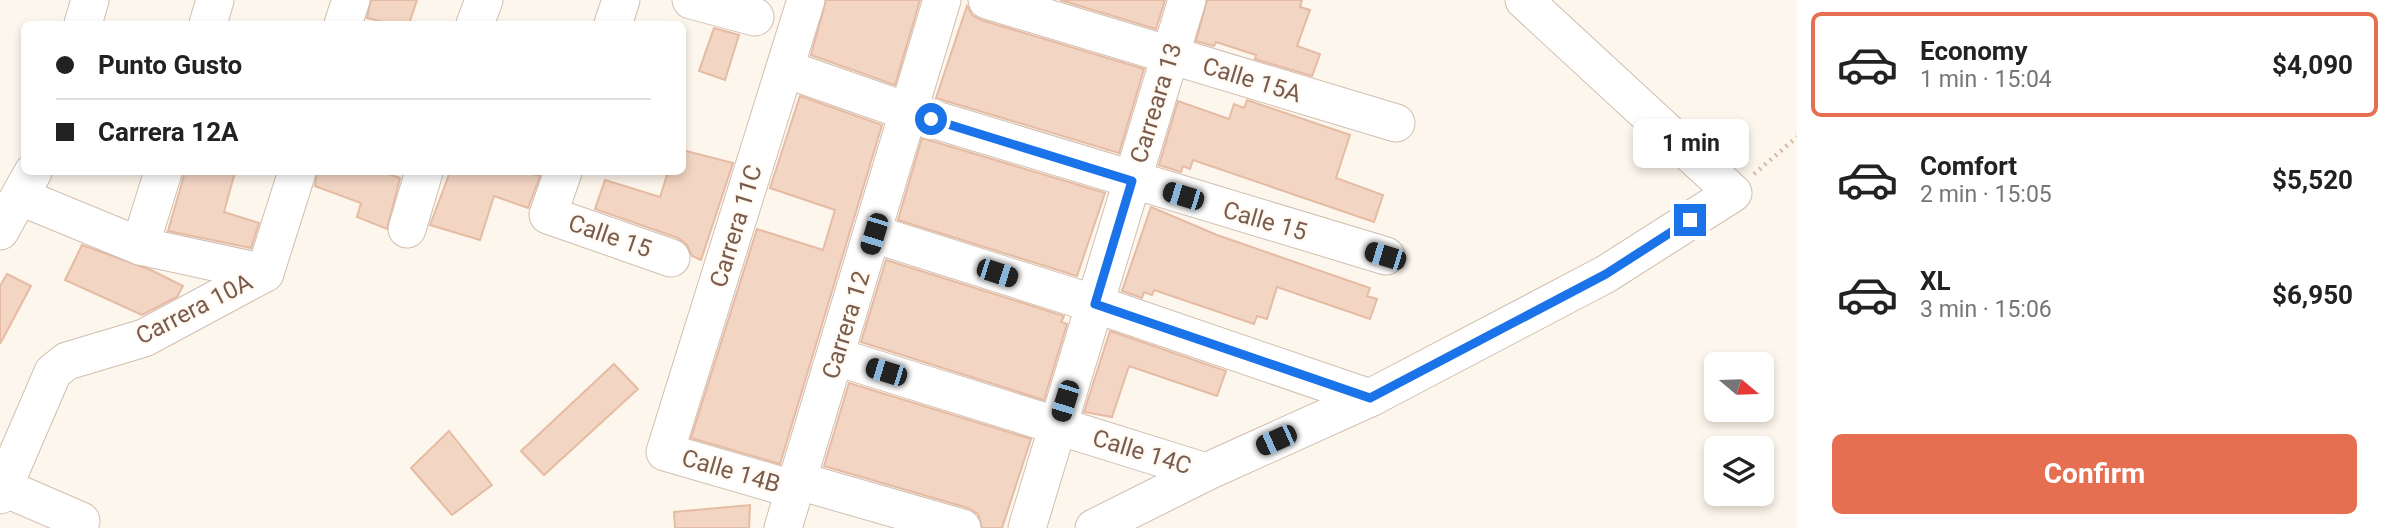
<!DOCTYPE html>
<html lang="en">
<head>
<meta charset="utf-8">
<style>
  :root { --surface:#fff; --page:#f2f2f2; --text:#222; --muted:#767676; --line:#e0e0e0; --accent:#e76f51 }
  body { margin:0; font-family:Roboto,sans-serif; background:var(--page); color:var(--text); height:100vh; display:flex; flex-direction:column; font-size:26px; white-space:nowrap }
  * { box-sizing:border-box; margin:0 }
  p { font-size:23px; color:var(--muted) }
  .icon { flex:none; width:38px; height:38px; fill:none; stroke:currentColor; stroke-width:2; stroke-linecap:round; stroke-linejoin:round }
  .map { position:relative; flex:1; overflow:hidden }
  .details { display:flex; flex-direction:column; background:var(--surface); width:595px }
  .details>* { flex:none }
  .banner { position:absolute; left:21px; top:21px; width:665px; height:154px; border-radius:10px; box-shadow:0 4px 10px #0003; display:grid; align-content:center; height:154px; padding:0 35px; background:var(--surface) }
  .needle { width:46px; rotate:109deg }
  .fabs { position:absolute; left:1704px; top:352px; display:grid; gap:14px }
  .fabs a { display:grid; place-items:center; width:70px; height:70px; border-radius:10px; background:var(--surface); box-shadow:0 4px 10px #0003; font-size:35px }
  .end { position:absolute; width:32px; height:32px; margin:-16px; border:9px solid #1a73e8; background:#fff; box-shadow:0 0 0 4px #fff }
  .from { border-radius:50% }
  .bubble { position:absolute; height:49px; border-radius:10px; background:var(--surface); box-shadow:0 4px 10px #0003; font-size:23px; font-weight:700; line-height:49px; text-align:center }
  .car { position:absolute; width:21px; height:42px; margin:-21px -10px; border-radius:9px; box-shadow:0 0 5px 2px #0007; background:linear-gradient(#222 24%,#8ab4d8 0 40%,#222 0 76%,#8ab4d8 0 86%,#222 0) }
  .banner b { display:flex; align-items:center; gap:24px; height:66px; font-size:26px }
  .banner b+b { border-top:2px solid var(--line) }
  .banner i { width:18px; height:18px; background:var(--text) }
  ul { padding:12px 0 0; list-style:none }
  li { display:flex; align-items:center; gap:21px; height:105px; margin:0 14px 10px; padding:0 21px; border:4px solid transparent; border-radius:10px }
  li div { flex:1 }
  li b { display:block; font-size:26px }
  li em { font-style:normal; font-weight:700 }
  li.on { border-color:var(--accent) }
  li>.icon { width:63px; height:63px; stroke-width:1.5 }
  .action { display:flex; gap:14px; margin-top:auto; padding:14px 35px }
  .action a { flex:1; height:80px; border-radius:10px; background:var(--accent); color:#fff; font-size:28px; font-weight:700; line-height:80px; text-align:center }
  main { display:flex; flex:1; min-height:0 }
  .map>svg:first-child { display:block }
  .building { fill:#f3d5c3; stroke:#e6bba3; stroke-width:2 }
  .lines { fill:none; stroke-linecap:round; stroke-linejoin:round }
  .minor-casing { stroke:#d1beb0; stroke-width:39 }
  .path { stroke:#d9b8a5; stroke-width:4.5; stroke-dasharray:2 5; stroke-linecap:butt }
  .minor { stroke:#fff; stroke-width:37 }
  .route { stroke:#1a73e8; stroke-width:9 }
  .labels { text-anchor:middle; stroke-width:5; stroke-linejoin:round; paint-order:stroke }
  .street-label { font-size:24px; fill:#7a5c4d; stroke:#fffaf3 }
</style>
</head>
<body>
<main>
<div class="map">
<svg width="1797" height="528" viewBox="0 0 1797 528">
  <rect width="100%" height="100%" fill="#fdf6ec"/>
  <g class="building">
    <polygon points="371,0 417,0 409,24 392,24 367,18"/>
    <polygon points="826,0 920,0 895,85 811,55"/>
    <polygon points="1060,0 1165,0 1156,29"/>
    <polygon points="1207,0 1302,0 1300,7 1310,10 1297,46 1320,54 1312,76 1255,59 1256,55 1216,42 1214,46 1196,41"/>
    <polygon points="967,6 972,15 981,20 1144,69 1119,153 936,98"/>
    <polygon points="714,28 739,35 725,80 699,71"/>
    <polygon points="800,96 882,125 780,464 691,438 757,229 823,250 835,210 770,188"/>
    <polygon points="1247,100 1350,135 1336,178 1383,195 1374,222 1193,160 1190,169 1183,166 1181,172 1159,165 1178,101 1229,119 1234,104 1244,108"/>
    <polygon points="922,138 1105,193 1077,276 898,220"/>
    <polygon points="682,150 733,163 701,260 692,256 687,245 678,238 595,209 605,180 660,197 668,172 682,172"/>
    <polygon points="185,172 235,172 224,212 259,223 251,248 168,231"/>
    <polygon points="317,172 382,172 400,178 387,229 357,217 361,203 315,186"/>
    <polygon points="450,172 524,172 540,176 528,208 494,196 480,240 430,225"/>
    <polygon points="1151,207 1217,235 1370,288 1367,296 1377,299 1370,319 1277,287 1267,319 1257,316 1254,324 1154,290 1152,295 1144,292 1142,298 1122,291"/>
    <polygon points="82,245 151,270 183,286 177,297 142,315 65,280"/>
    <polygon points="886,260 1064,316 1061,322 1067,324 1044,400 861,342"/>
    <polygon points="7,274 31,286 0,344 0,286"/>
    <polygon points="1110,331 1226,371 1217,396 1129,366 1112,417 1084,412"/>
    <polygon points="614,364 638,389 544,475 521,451"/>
    <polygon points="849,383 1031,439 1002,528 982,528 978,514 968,508 824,466"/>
    <polygon points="449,431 492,485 452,515 411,468"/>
    <polygon points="750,505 749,528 675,528 674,512"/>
  </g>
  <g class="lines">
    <defs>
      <g id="minor">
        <polyline points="691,0 755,17"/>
        <polyline points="987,0 1396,123"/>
        <polyline points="83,24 90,0"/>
        <polyline points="208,24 215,0"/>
        <polyline points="343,24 351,0"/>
        <polyline points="475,24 484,0"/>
        <polyline points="613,24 621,0"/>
        <polyline points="786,69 906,111 1386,256"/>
        <polyline points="563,172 548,215 671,258"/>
        <polyline points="21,197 140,246 265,273"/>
        <polyline points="407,229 424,172"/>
        <polyline points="0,231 33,172"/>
        <polyline points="874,234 1095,304 1370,398"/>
        <polyline points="140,246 163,172"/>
        <polyline points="265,273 297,172"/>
        <polyline points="837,357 1206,472"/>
        <polyline points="799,481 962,528"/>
        <polyline points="0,486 81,521"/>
        <polyline points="796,490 665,452 806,0"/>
        <polyline points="0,495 53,372 67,361 144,338 265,273"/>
        <polyline points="783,528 942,0"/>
        <polyline points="1027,528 1187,0"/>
        <polyline points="1094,528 1206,472 1370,398 1606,274 1733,193 1524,0"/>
      </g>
    </defs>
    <use href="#minor" class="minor-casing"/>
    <polyline class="path" points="1754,174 1797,137"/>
    <use href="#minor" class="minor"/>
  </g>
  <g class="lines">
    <polyline class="route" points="931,119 1132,181 1095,304 1370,398 1606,274 1690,220"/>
  </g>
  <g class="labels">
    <g class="street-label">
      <text transform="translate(1252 80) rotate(17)" y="8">Calle 15A</text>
      <text transform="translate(1156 103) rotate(-73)" y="8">Carreara 13</text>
      <text transform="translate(1265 221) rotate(16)" y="8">Calle 15</text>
      <text transform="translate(736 226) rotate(-73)" y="8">Carrera 11C</text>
      <text transform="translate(610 236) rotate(19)" y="8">Calle 15</text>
      <text transform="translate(194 309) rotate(-27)" y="8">Carrera 10A</text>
      <text transform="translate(846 325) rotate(-73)" y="8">Carrera 12</text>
      <text transform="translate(1142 452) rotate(17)" y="8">Calle 14C</text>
      <text transform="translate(731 471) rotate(16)" y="8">Calle 14B</text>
    </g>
  </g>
</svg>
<div class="fabs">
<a><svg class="needle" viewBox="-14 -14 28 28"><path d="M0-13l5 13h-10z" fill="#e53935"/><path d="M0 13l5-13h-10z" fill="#767676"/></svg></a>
<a><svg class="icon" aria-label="layers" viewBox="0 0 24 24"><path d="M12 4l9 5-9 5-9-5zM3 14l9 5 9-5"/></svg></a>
</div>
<i class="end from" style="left:931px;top:119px"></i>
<i class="end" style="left:1690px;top:220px"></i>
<div class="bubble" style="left:1633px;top:119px;width:116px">1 min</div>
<i class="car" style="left:1183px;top:196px;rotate:287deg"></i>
<i class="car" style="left:874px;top:234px;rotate:197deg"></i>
<i class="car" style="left:1385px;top:256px;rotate:287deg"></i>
<i class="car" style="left:997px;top:273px;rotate:108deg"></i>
<i class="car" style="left:886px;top:372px;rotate:287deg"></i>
<i class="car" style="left:1065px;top:401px;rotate:197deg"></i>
<i class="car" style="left:1276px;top:440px;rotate:246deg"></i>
<div class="banner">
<b><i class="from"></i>Punto Gusto</b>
<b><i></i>Carrera 12A</b>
</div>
</div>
<section class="details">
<ul>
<li class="on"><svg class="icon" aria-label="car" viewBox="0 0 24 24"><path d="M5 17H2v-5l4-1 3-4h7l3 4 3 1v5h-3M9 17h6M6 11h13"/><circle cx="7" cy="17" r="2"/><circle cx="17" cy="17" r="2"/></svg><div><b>Economy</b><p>1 min · 15:04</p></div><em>$4,090</em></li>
<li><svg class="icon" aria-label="car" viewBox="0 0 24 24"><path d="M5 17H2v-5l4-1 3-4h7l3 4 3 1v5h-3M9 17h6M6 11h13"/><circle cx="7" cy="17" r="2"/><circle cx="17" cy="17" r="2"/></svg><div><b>Comfort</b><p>2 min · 15:05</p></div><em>$5,520</em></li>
<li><svg class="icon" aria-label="car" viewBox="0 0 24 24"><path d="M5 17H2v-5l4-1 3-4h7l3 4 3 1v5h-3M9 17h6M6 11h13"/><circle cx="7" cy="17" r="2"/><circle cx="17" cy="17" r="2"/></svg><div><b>XL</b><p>3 min · 15:06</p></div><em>$6,950</em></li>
</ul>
<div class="action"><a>Confirm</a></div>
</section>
</main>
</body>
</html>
